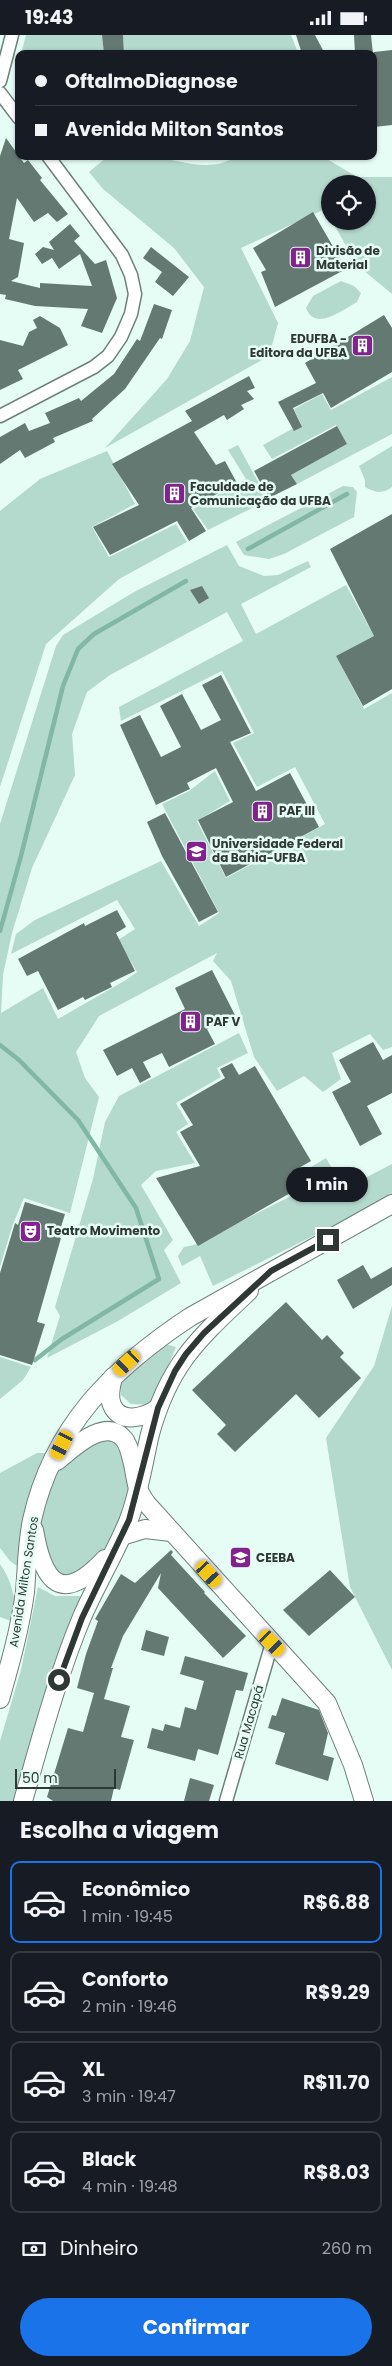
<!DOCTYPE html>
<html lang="pt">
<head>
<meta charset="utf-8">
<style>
  :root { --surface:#171b24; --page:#242831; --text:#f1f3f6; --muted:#9ea1a6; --line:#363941; --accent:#1a73e8 }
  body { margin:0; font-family:Poppins,sans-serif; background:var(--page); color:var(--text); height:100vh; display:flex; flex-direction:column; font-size:19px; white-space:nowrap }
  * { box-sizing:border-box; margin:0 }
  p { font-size:16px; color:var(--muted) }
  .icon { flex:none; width:28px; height:28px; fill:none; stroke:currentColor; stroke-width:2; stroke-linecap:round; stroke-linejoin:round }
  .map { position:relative; height:1766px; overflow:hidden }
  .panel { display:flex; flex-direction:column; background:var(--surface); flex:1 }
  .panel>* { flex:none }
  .guide { position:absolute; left:15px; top:15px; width:362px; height:110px; border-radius:10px; box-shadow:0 1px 4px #0004; display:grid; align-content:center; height:110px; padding:0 20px; background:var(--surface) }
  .controls { position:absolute; left:321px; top:140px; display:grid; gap:10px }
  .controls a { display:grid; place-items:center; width:55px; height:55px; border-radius:50%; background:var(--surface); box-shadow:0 1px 4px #0004; font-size:25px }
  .scale { position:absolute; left:15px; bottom:12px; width:101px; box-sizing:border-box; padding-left:5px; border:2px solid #2f3835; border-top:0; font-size:14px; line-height:18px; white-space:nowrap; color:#2f3835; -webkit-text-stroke:4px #e6fdf5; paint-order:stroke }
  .end { position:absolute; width:22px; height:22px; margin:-11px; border:6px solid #2f3835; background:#fff; box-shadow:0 0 0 2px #fff }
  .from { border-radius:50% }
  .bubble { position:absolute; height:35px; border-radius:18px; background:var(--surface); box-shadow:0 1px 4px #0004; font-size:16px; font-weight:700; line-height:35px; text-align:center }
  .car { position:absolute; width:15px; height:30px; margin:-15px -8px; border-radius:6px; box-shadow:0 0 4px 1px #0007; background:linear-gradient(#f5c518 24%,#345 0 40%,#f5c518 0 76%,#345 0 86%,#f5c518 0) }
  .guide b { display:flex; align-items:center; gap:18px; height:48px; font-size:19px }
  .guide b+b { border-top:1px solid var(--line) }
  .guide i { width:12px; height:12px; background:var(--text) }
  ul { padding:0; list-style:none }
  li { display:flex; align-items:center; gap:15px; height:82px; margin:0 10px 8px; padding:0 10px; border:2px solid var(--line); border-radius:10px }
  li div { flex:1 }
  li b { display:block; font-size:19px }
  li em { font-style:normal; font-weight:700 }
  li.active { border-color:var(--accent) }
  li>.icon { width:45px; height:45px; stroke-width:1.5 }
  h2 { padding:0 20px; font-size:22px; line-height:60px }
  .pay { display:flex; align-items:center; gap:12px; height:55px; padding:0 20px; font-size:19px }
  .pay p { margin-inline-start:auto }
  .cta { display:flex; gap:10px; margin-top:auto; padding:10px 20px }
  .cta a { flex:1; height:58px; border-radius:30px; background:var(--accent); color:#fff; font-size:20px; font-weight:700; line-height:58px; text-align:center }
  .status { display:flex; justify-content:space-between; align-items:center; height:35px; padding:0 25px; background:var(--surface); direction:ltr }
  .status svg { height:14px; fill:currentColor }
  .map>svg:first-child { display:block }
  .green { fill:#b4d9cd; fill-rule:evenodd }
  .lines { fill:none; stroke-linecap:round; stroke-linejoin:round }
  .stream { stroke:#82b6a5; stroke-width:4.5 }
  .building { fill:#657973 }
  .street-casing { stroke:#6c8079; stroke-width:15 }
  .secondary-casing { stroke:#6c8079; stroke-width:20 }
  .street { stroke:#fff; stroke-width:12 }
  .secondary { stroke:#fff; stroke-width:18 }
  .route { stroke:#2f3835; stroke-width:6 }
  .labels { text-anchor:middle; stroke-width:5; stroke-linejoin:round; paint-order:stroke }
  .poi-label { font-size:12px; font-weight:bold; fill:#2f3835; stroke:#e6fdf5; text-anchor:start }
  .street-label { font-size:12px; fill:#2f3835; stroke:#e6fdf5 }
</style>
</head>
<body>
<div class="status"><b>19:43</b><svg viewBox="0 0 49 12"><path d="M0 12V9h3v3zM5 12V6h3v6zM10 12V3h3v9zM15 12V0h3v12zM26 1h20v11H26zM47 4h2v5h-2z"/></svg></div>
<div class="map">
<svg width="392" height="1766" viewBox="0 0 392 1766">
  <rect width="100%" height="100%" fill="#e6fdf5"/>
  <g class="green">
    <polygon points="26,0 102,0 104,19 21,19"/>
    <polygon points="123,0 291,0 297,15 295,18 291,19 124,19"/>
    <path d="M108 121C122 121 137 120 151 121 180 125 210 139 237 121H322L357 142H392V259L357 230 332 186H368V149H330V182L325 174 241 213 278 288 269 321 105 413 167 344 190 306 204 252 174 213 103 154 89 137Z"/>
    <path d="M341 246 354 251 361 258 357 267C342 275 315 297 306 273L313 261Z"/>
    <polygon points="392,342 392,399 297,449 291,440 347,409 336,390 272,424 263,410 301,389 294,374 322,359 331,375"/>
    <polygon points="238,410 268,465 208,495 193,474 246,444 228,415"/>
    <path d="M392 411V452C383 459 375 458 365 452V445L359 431Z"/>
    <polygon points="107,416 135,469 92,492 109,522 176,489 187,507 119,544 46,609 0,752 0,476 40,444"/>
    <polygon points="343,451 353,452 357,457 354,482 284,519 269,524 244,520 236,507"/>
    <path d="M227 510 239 531 264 541 278 540 308 526 311 532 241 569 256 599 346 550 374 601 336 621 364 674 392 658V1012L383 1015 370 999 332 1018 341 1044 323 1057 304 1041 277 1056 254 1022 231 946 213 926 217 918 99 981 76 1017 85 1043 99 1062 70 1178 24 1163 13 1189 0 1232V789L56 611 63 600 134 557ZM227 577 243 606 119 672 121 686 222 636 254 698 233 708 257 752 295 732 325 789 226 843 197 786 230 766 215 736 189 756 162 769 219 878 199 891 161 826 35 885 16 899 11 919 117 865 135 894 118 905 137 937 126 945 58 984 43 953 1 978 3 940 12 898 32 833 75 740 72 699 87 657 110 640Z"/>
    <polygon points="239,998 248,1018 217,1033 221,1042 176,1068 188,1089 176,1097 195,1128 156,1136 141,1150 173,1205 164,1215 181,1248 118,1286 47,1323 60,1281 55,1272 93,1144 105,1087 119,1061"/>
    <polygon points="326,1123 344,1154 392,1129 392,1159 335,1190 213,1251 200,1221 182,1231 178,1221 184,1212 194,1210 301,1156 296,1141"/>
    <polygon points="392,1271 392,1635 350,1552 326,1403 374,1331"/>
    <polygon points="158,1307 176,1312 152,1370 131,1369 121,1360 120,1344"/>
    <polygon points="0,1322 31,1332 23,1345 0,1364"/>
    <polygon points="109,1397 133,1432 129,1485 83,1545 44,1536 37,1469 48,1436"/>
    <path d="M37 1418H45C45 1432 35 1445 31 1458 23 1484 19 1504 17 1531L10 1526 0 1513V1438Z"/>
    <path d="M0 1529C12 1545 15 1565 18 1584L11 1586 0 1582Z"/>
    <polygon points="38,1552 55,1561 86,1561 18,1766 0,1766 0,1706 21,1635"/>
  </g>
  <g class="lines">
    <g class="stream">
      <polyline points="248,514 347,459"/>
      <polyline points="0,896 21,821 63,651 78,614 94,599 186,546"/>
      <polyline points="0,1010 19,1025 78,1085 136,1173 159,1244 62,1304 35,1325"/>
    </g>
  </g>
  <g class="building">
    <polygon points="102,0 123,0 124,19 104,19"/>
    <polygon points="296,0 315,0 325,19 302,19"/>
    <polygon points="354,0 371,0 373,19 355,19"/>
    <polygon points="392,15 392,90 374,92 374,17"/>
    <polygon points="6,103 24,128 28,125 42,143 40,145 68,179 57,187 48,178 34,187 17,163 9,204 24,208 18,242 11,246 40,253 40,248 92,251 80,219 59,234 52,223 42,229 35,219 43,212 54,215 49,207 70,189 80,201 74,206 95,229 106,225 117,263 102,298 81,291 88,274 35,271 5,264 6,260 0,259 0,121"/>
    <polygon points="313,177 346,234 275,272 261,237 266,235 253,213"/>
    <polygon points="151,212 189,242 173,261 155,247 162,237 143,223"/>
    <polygon points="154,269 172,275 162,304 160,303 125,354 92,384 93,386 53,403 55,407 25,423 20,415 0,429 0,402 25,388 29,396 50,388 45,378 79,363 81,366 114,339 137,304 140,306"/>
    <polygon points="384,280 392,293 392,337 331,373 323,358 293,373 302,392 294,396 278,367 316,348 305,328"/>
    <polygon points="40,281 60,293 68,310 18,335 23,344 0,355 0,305 23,311 29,297 37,293 33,285"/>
    <polygon points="249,341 255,353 247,356 254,364 241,370 244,374 227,385 224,380 194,397 216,430 225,426 237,448 191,473 206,496 189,506 177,486 110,520 93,492 139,470 112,429 192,386 185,376"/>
    <polygon points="337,391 347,409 291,440 297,449 269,463 254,436"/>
    <polygon points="392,479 392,654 363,671 336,621 374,601 330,514"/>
    <polygon points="202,551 209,563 199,569 190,555"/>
    <polygon points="221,640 251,698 230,707 256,756 290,738 319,792 226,842 198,785 233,767 216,733 187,748 190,754 156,770 120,690 140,680 161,722 181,712 160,671 182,659 201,695 221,685 202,650"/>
    <polygon points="165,778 218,877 199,887 162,821 147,787"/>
    <polygon points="117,875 126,892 116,898 135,936 110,948 112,952 85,965 83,962 58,975 38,936 27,941 18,924 84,888 85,891"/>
    <polygon points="212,935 235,980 207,994 215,1009 169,1032 162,1018 143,1027 151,1042 140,1048 132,1033 117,1041 103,1015 185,974 175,953"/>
    <polygon points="373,1007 383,1025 392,1020 392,1058 367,1071 382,1099 360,1111 332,1057 351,1047 339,1025"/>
    <polygon points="232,1028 239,1040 255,1031 311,1126 290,1138 299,1153 198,1211 156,1143 200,1131 180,1097 193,1090 180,1069 225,1043 220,1034"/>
    <polygon points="25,1167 65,1179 58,1202 61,1203 37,1287 45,1289 32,1330 0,1320 0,1238 15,1188 18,1190"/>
    <polygon points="363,1230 371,1244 392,1232 392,1250 353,1274 337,1245"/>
    <polygon points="286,1267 322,1305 327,1300 344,1318 340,1322 361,1343 319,1383 296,1359 235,1417 217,1399 226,1390 192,1355"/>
    <polygon points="171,1515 173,1517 171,1520 205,1557 204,1558 246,1601 223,1623 158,1553 161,1538 123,1601 111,1633 113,1633 104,1664 130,1671 121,1702 134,1705 120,1755 114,1753 111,1766 53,1766 47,1762 68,1693 83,1697 94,1658 77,1653 86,1619 98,1586 95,1584 121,1539 135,1548"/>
    <polygon points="330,1535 355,1562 309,1601 283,1575"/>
    <polygon points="146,1595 169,1602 164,1621 141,1615"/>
    <polygon points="185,1621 248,1638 243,1656 236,1655 218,1720 198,1714 195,1726 147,1713 152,1693 163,1696 165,1689 180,1693 185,1672 196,1675 204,1646 180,1639"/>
    <polygon points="282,1663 319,1675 328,1698 323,1720 334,1723 328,1746 275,1729 285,1698 268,1693 272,1680 276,1681"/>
    <polygon points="190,1743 214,1750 209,1766 184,1766"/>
  </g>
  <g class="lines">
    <defs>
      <g id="street">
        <polyline points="0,46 12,0"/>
        <polyline points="0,58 19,83"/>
        <polyline points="0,381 94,332 108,321 121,302 131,279 135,259 131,240 122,220 48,121"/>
        <polyline points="226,1766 272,1608"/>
      </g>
      <g id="secondary">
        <path d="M113 1342C111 1350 108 1361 112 1370 120 1390 146 1382 158 1373"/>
        <path d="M57 1426C72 1414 105 1381 124 1404 129 1410 131 1421 133 1429 137 1447 135 1453 147 1469L327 1668 353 1730 364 1766"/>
        <path d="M34 1495C43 1547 61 1571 105 1524"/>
        <polyline points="122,1501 145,1494 171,1497"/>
        <path d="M0 1664C10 1629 20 1594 25 1557 27 1533 27 1509 32 1485 53 1391 113 1333 190 1282L392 1169"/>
        <path d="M23 1766C41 1704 57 1642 82 1582 96 1550 114 1520 128 1487 139 1459 143 1429 150 1399 169 1329 198 1304 249 1256"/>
      </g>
    </defs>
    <use href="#street" class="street-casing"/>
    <use href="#secondary" class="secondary-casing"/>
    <use href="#street" class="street"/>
    <use href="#secondary" class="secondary"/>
  </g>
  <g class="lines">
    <polyline class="route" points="59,1645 82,1583 129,1485 158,1373 175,1336 186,1319 204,1298 271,1236 328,1205"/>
  </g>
  <defs>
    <symbol id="building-square" viewBox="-11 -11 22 22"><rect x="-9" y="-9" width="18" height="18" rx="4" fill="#82228d" stroke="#e6fdf5"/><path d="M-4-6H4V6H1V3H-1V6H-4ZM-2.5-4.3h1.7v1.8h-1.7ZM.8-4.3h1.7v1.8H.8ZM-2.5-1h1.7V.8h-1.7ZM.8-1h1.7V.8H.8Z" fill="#fff"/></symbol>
    <symbol id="university-square" viewBox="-11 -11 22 22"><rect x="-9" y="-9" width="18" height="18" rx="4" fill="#82228d" stroke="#e6fdf5"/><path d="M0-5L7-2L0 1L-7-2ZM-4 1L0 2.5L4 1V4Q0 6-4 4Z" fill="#fff"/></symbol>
    <symbol id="theatre-square" viewBox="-11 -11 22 22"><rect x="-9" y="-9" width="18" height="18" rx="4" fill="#82228d" stroke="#e6fdf5"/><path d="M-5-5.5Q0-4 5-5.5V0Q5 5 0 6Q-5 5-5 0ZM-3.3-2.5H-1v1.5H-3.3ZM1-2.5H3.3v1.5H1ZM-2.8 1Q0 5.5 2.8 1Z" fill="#fff"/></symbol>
    <symbol id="school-square" viewBox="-11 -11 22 22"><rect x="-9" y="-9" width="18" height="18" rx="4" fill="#82228d" stroke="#e6fdf5"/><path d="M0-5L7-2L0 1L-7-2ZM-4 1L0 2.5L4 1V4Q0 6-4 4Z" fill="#fff"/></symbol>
  </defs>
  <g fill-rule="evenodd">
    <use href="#building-square" x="288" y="210" width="25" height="25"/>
    <use href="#building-square" x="350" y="298" width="25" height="25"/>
    <use href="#building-square" x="162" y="446" width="25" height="25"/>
    <use href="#building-square" x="250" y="764" width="25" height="25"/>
    <use href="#university-square" x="184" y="804" width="25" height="25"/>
    <use href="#building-square" x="178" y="974" width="25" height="25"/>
    <use href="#theatre-square" x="18" y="1184" width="25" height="25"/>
    <use href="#school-square" x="228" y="1510" width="25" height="25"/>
  </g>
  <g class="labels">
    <g class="poi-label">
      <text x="316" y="220">Divisão de<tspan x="316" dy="14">Material</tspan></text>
      <text x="347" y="308" text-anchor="end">EDUFBA -<tspan x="347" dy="14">Editora da UFBA</tspan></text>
      <text x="190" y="456">Faculdade de<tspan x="190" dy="14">Comunicação da UFBA</tspan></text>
      <text x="279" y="780">PAF III</text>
      <text x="212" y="813">Universidade Federal<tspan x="212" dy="14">da Bahia-UFBA</tspan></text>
      <text x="206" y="991">PAF V</text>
      <text x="47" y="1200">Teatro Movimento</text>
      <text x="256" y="1527">CEEBA</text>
    </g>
    <g class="street-label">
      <text transform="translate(24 1547) rotate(-81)" y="4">Avenida Milton Santos</text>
      <text transform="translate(249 1687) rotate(-74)" y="4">Rua Macapá</text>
    </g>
  </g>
</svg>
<div class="controls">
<a><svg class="icon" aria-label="locate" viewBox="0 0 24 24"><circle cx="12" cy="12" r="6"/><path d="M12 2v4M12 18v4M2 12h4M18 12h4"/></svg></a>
</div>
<div class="scale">50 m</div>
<i class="end from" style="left:59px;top:1645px"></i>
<i class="end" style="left:328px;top:1205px"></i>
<div class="bubble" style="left:286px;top:1132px;width:82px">1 min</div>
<i class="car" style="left:127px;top:1328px;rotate:227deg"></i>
<i class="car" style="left:62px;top:1410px;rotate:206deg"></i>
<i class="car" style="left:209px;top:1539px;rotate:138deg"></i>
<i class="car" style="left:272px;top:1608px;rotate:136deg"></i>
<div class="guide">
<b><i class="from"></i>OftalmoDiagnose</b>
<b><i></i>Avenida Milton Santos</b>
</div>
</div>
<section class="panel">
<h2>Escolha a viagem</h2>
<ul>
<li class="active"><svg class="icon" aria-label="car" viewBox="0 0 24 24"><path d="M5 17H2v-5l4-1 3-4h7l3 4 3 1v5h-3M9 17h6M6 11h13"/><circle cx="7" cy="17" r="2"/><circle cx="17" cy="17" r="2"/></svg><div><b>Econômico</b><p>1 min · 19:45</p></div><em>R$6.88</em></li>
<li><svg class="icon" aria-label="car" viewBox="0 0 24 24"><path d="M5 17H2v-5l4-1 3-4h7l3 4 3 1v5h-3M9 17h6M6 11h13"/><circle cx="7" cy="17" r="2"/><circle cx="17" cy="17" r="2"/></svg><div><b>Conforto</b><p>2 min · 19:46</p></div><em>R$9.29</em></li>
<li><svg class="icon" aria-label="car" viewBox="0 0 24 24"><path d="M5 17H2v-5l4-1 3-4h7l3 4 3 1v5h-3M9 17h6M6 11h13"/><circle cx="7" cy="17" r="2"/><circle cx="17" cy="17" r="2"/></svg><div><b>XL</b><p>3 min · 19:47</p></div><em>R$11.70</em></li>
<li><svg class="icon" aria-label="car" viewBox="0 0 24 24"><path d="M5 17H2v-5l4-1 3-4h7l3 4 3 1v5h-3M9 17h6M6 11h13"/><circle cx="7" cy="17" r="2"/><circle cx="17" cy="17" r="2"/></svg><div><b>Black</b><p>4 min · 19:48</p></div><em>R$8.03</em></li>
</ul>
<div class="pay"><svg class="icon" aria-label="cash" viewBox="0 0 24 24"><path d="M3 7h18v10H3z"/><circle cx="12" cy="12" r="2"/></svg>Dinheiro<p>260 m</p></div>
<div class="cta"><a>Confirmar</a></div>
</section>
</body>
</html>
